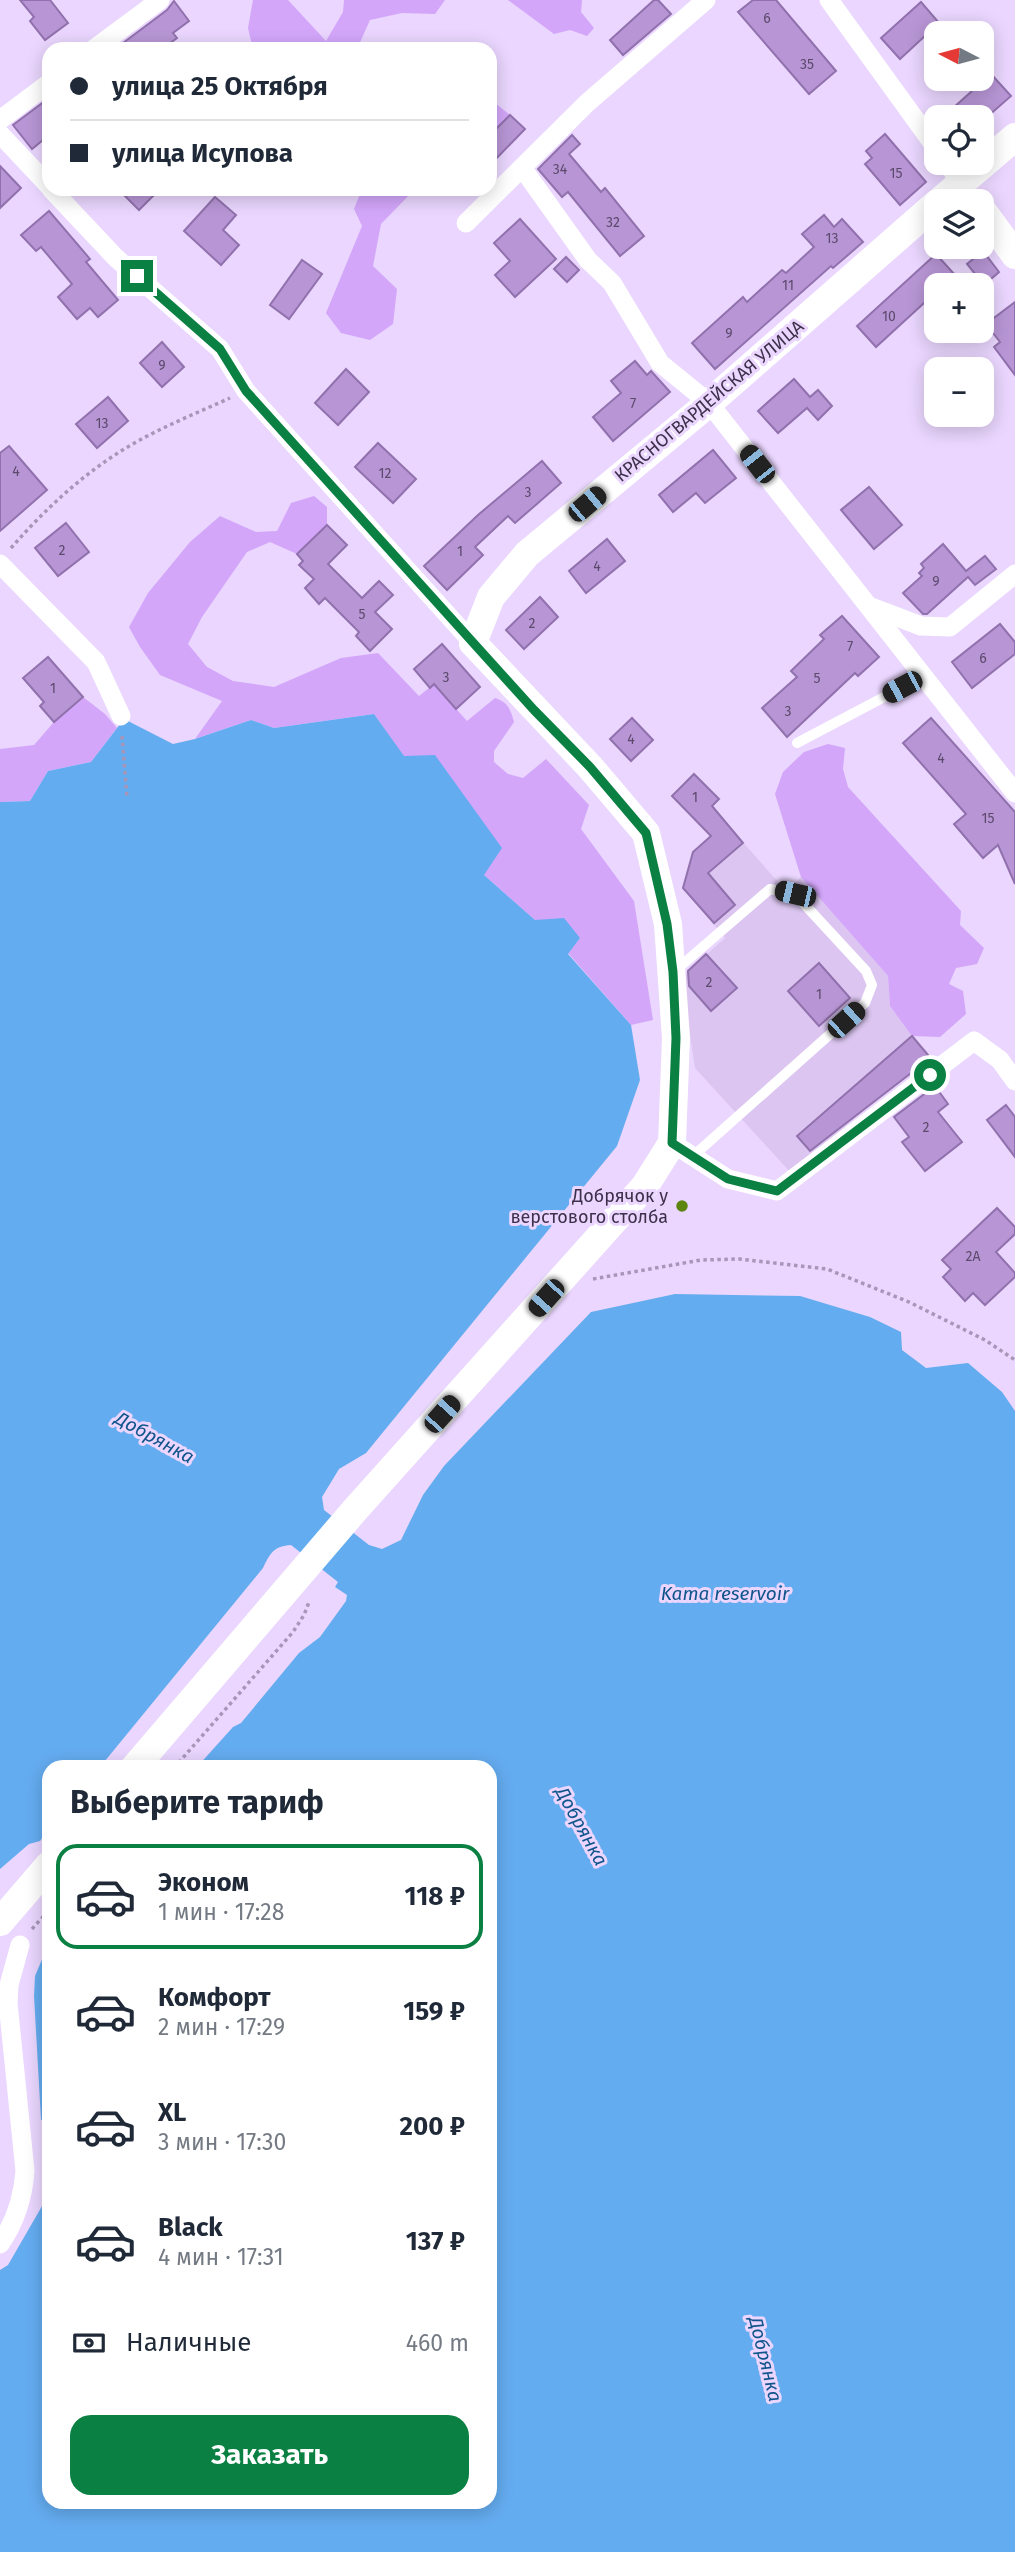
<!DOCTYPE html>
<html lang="ru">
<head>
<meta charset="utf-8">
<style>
  :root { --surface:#fff; --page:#f6f6f7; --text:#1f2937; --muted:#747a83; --line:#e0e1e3; --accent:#0b8043 }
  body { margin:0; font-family:"Fira Sans",sans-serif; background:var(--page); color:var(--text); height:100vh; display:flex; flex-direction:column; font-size:26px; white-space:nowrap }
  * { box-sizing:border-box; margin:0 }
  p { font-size:23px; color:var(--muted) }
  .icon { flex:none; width:38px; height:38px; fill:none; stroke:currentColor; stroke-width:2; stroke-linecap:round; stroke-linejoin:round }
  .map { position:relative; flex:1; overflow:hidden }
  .drawer { position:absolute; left:42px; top:1760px; width:455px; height:749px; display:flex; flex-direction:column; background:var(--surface); border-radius:21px; box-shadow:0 4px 18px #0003 }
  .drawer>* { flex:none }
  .hud { position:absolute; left:42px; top:42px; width:455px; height:154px; border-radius:21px; box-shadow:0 4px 18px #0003; display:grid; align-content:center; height:154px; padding:0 28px; background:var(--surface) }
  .needle { width:46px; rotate:276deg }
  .controls { position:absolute; left:924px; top:21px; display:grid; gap:14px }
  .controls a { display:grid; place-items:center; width:70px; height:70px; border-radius:14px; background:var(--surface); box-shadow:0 4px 18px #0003; font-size:35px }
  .end { position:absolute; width:32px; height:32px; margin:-16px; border:9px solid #0b8043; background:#fff; box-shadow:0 0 0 4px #fff }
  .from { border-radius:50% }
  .car { position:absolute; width:21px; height:42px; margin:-21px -10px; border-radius:9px; box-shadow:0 0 5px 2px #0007; background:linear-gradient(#222 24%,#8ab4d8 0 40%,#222 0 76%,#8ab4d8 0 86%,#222 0) }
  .hud b { display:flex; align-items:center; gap:24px; height:66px; font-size:26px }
  .hud b+b { border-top:2px solid var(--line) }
  .hud i { width:18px; height:18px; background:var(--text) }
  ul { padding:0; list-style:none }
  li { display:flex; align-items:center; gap:21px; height:105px; margin:0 14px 10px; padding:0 14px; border:4px solid transparent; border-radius:21px }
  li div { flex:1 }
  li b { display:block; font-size:26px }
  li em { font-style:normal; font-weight:700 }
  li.on { border-color:var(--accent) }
  li>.icon { width:63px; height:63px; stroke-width:1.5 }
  h2 { padding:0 28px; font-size:32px; line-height:84px }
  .pay { display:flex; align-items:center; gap:18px; height:77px; padding:0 28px; font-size:26px }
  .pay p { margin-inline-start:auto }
  .button { display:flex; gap:14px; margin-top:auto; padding:14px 28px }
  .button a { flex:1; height:80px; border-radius:21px; background:var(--accent); color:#fff; font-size:28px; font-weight:700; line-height:80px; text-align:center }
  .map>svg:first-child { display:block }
  .built { fill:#dcc6f1 }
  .green { fill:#d3a6fa }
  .water { fill:#64acf0 }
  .building { fill:#b896d5; stroke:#9171ad; stroke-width:2 }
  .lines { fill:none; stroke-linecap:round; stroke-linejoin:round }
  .path { stroke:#a896b9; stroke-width:3.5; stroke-dasharray:3.5 3.5; stroke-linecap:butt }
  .lane { stroke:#fff; stroke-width:10 }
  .street { stroke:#fff; stroke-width:19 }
  .secondary { stroke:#fff; stroke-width:28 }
  .route { stroke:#0b8043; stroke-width:9 }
  .poi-dot { fill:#5c850e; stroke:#ead6fe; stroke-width:2.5 }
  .labels { text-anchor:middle; stroke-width:6; stroke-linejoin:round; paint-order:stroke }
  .number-label { font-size:14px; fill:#5c4a6d }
  .street-label { font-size:18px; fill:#3e304a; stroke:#ead6fe }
  .poi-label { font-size:18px; fill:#3e304a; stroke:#ead6fe; text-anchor:end }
  .water-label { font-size:19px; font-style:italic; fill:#10558b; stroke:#ead6fe }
</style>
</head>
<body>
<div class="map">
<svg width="1015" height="2552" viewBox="0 0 1015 2552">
  <rect width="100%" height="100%" fill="#ead6fe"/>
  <polygon class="built" points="726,823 786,891 801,877 888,976 890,1006 928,1055 791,1173 695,1068 681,977 725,938 683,888 693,852"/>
  <g class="green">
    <polygon points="253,0 288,0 326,41 343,12 344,0 445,0 435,14 402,13 370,20 357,49 253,49 248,28"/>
    <polygon points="508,0 582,0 581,12 594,28 587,36 570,30 554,34"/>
    <polygon points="490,99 510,115 490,135"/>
    <polygon points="362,189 415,189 381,224 373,266 397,289 393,324 370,340 341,333 326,313 362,226 354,209"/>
    <path d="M314 496 327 507V525L297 554 270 542 247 552 202 617 188 644 207 667 233 681 274 687 341 658 378 653 419 696 434 684 467 721 495 698C508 702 511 710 514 722L494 751V762L508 774 523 778 546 759 589 805 581 829 634 901 653 1020 631 1025 568 953 580 938 535 920 484 875 374 714 274 728 251 720 195 739 222 701 160 675 140 647 129 627 148 593 190 542 220 516 256 532 277 531 291 503Z"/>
    <polygon points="83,697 105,714 117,728 91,762 48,771 30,801 0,802 0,749 34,745 54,722"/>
    <polygon points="828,744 845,748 843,769 848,787 961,911 960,925 984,948 977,964 956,968 949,984 963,991 966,1014 940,1037 912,1036 890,1006 888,976 801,877 775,794 783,772 804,752"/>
  </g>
  <g class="water">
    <path d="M374 714 404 756 435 755 502 848 484 875 535 920 564 918 580 938 568 954 631 1025 640 1080 617 1146 366 1453 339 1469 322 1497 324 1510 369 1545 382 1549 401 1540 423 1495 444 1466 591 1312 675 1294 800 1296 870 1317 901 1332 902 1350 926 1368 968 1363 1002 1392 1015 1411V2552H0V2270L8 2265 49 2194V2502H490V1768L197 1767 233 1727 241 1723 299 1653 320 1637 346 1601 347 1595 335 1587 338 1582 291 1545C274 1546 270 1553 263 1568L100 1767 49 1768V1829L40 1841 29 1844 0 1869V802L30 801 48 771 91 762 124 719 173 744 195 739 251 720 274 728Z"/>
    <polygon points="49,1943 49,2138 48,2120 41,2120 34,1996 35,1976"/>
  </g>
  <g class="building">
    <polygon points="20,0 50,0 68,23 45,40 30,21 34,17"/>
    <polygon points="654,0 658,0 671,14 623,55 610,40"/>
    <polygon points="753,0 776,0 836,71 809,94 738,12"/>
    <polygon points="174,1 189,21 173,33 177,38 162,49 115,49 167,10"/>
    <polygon points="921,2 939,23 900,59 881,38"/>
    <polygon points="991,74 1011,96 987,117 943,117"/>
    <polygon points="49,98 49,135 32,149 13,125"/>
    <polygon points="510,115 525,129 490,165 490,135"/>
    <polygon points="885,134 926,182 900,205 865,164 872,158 866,151"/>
    <polygon points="572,135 580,144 569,154 601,192 605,188 644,236 620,256 568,192 562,197 538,169"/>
    <polygon points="0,166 21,188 0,208"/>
    <polygon points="118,189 160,189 139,210"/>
    <polygon points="215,197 236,215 223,230 239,245 221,265 184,231"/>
    <polygon points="49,211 90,259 86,262 118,300 98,317 90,308 77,319 58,297 72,284 41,247 36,251 21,235"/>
    <polygon points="824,215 834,227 842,219 863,242 833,268 831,266 715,369 692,343 743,297 747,302 782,270 786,273 814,247 802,234"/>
    <polygon points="520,219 556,259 515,297 495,275 510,261 494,243"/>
    <polygon points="983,251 999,272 984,285 967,264"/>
    <polygon points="936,254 955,275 944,285 936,285 936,292 876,347 857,326"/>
    <polygon points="566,257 579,270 567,282 554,269"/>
    <polygon points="302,260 322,274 289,319 270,305"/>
    <polygon points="1015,302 1015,375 994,347 1000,342 986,324"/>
    <polygon points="162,342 184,367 162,387 140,363"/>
    <polygon points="635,361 647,375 651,371 670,392 613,441 593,417 621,393 611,381"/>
    <polygon points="346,369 369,392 338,425 315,403"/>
    <polygon points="794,379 810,397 818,390 832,406 818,420 807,408 778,433 758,411"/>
    <polygon points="108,397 128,421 97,448 76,424"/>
    <polygon points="378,443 416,479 393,503 355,467"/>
    <polygon points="9,446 47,490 0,531 0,453"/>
    <polygon points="713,450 736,478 705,503 696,493 673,512 659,495"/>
    <polygon points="542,461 561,483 515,523 508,516 475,547 483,555 447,590 424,566 478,515"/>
    <polygon points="869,487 902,525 874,549 841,510"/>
    <polygon points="66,523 89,552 58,576 35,548"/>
    <polygon points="327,525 347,545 328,564 362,598 379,581 393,595 375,612 392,629 370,651 356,636 359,632 325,598 319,604 305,588 314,579 299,565 303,561 297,554"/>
    <polygon points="607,539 625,561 586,593 569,571"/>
    <polygon points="943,544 966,571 985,556 996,569 975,585 968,577 927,614 923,614 903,593 922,576 919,573 924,568 921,564"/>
    <polygon points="540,597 558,617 524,649 506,630"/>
    <polygon points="842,616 879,657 858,676 855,673 787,737 762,708 797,677 791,671 824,639 820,635"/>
    <polygon points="1000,624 1015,642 1015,654 972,688 952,662"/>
    <polygon points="442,644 480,687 456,709 434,684 430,688 414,669"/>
    <polygon points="48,657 83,697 54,722 40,706 44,702 23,678"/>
    <polygon points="632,718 653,740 631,761 610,739"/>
    <polygon points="931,718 1015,812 1015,884 998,845 983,858 954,824 966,814 903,743"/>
    <polygon points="694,774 719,799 712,806 743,843 708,873 735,905 714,923 683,888 693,852 711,836 672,796"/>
    <polygon points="706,954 737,988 711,1011 689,986 688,971"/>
    <polygon points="819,963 850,998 819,1026 788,991"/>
    <polygon points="912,1036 928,1055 917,1065 919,1067 810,1151 797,1136"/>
    <polygon points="935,1086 948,1104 938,1112 962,1142 925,1171 902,1142 909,1137 894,1117"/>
    <polygon points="1006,1105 1015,1117 1015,1157 987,1120"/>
    <polygon points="997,1208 1015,1227 1015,1234 996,1252 1015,1273 1015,1277 985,1305 973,1293 965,1301 943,1277 951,1269 942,1260"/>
  </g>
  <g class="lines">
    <g class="path">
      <path d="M11 548C47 507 89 468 138 441 167 425 199 412 230 398"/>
      <polyline points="122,736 127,797"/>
      <polyline points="593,1279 701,1260 739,1259 827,1269 909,1302 985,1340 1015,1360"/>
      <polyline points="174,1768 293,1632 304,1615 309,1602"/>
      <polyline points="32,1929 49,1910"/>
    </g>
    <g class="lane">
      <polyline points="797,743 924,676"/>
      <polyline points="676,970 770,889 795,894 866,971 872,985 865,1003 692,1157"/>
    </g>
    <g class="street">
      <polyline points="829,0 936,148"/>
      <polyline points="94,49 160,0"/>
      <polyline points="0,120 49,83"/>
      <polyline points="0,134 49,186"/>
      <polyline points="947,163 961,183"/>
      <polyline points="523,169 588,260 612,283 660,363 709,403 1015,793"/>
      <polyline points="51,189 116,258 220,349 246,391 473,643"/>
      <polyline points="466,223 587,103 706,0"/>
      <polyline points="0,564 96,662 121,716"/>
      <polyline points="871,607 921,626 950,627 1015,574"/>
      <polyline points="672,1143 728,1179 777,1191 974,1041 1000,1060 1015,1081"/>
      <path d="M0 2244C16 2221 23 2198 25 2171L8 2003 9 1985 20 1945"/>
    </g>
    <g class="secondary">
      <polyline points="940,201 1015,137"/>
      <polyline points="982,210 1015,255"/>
      <polyline points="134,1768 354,1511 645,1186 672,1143 676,1038 668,924 646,833 590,767 473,643 491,597 527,554 709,403 936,204"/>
      <polyline points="0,1922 49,1865"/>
    </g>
  </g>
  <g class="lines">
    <polyline class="route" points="137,276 220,349 246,391 534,710 590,767 646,833 667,924 673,972 676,1038 672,1143 728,1179 777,1191 930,1075"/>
  </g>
  <circle class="poi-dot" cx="682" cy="1206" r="7"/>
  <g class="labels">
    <g class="number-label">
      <text x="767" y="23">6</text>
      <text x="807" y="69">35</text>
      <text x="560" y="174">34</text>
      <text x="896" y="178">15</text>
      <text x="613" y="227">32</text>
      <text x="832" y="243">13</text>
      <text x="788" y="290">11</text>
      <text x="889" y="321">10</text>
      <text x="729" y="338">9</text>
      <text x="162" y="370">9</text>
      <text x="633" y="408">7</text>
      <text x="102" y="428">13</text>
      <text x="16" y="476">4</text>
      <text x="385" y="478">12</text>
      <text x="528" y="497">3</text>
      <text x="62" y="555">2</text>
      <text x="460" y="556">1</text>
      <text x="597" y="571">4</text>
      <text x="936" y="586">9</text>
      <text x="362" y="619">5</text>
      <text x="532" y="628">2</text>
      <text x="850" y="651">7</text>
      <text x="983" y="663">6</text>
      <text x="446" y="682">3</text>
      <text x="817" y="683">5</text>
      <text x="53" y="693">1</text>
      <text x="788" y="716">3</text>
      <text x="631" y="744">4</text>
      <text x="941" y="763">4</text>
      <text x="695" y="802">1</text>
      <text x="988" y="823">15</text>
      <text x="709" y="987">2</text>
      <text x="819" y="999">1</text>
      <text x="926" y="1132">2</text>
      <text x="973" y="1261">2А</text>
    </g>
    <g class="street-label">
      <text transform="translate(709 401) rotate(-40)" y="6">КРАСНОГВАРДЕЙСКАЯ УЛИЦА</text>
    </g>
    <g class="poi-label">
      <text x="668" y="1202">Добрячок у<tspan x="668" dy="21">верстового столба</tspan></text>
    </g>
    <g class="water-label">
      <text transform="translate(155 1437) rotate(29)" y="7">Добрянка</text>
      <text x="725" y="1600">Kama reservoir</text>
      <text transform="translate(582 1826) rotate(61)" y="7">Добрянка</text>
      <text transform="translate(766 2359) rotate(76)" y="7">Добрянка</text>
    </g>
  </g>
</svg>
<div class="controls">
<a><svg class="needle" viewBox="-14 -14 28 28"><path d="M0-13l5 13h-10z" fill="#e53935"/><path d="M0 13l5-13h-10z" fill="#747a83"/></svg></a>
<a><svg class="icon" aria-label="locate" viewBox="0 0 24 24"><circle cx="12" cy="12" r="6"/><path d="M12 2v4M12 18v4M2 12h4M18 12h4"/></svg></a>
<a><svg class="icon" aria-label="layers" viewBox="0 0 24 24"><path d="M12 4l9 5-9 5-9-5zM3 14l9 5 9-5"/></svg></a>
<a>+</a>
<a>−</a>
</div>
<i class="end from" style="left:930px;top:1075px"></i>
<i class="end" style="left:137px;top:276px"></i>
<i class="car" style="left:757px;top:464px;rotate:322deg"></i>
<i class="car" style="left:587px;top:504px;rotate:50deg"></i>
<i class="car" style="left:902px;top:687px;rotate:242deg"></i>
<i class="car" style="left:795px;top:894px;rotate:283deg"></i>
<i class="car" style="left:846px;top:1020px;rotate:48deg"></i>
<i class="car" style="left:546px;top:1298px;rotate:222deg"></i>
<i class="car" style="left:442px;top:1414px;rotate:42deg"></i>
<div class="hud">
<b><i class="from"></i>улица 25 Октября</b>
<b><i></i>улица Исупова</b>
</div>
<section class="drawer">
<h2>Выберите тариф</h2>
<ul>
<li class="on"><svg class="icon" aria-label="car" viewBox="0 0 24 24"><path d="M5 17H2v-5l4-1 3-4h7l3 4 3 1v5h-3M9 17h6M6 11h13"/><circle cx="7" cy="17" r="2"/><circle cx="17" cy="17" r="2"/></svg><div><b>Эконом</b><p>1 мин · 17:28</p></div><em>118 ₽</em></li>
<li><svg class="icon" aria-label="car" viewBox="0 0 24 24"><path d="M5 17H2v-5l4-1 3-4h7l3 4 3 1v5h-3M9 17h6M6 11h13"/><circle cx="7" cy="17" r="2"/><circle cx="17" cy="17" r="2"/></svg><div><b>Комфорт</b><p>2 мин · 17:29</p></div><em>159 ₽</em></li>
<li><svg class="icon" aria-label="car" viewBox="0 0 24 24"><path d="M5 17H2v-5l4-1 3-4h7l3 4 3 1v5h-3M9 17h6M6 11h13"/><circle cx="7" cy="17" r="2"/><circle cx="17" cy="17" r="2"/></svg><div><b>XL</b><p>3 мин · 17:30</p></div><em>200 ₽</em></li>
<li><svg class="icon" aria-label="car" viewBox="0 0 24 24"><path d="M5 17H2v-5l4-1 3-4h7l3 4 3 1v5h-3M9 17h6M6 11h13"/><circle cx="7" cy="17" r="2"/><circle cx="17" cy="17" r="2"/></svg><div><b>Black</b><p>4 мин · 17:31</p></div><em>137 ₽</em></li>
</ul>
<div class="pay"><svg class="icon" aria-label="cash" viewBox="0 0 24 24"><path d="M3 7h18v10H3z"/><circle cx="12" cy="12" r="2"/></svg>Наличные<p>460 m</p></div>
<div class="button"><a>Заказать</a></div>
</section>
</div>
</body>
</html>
